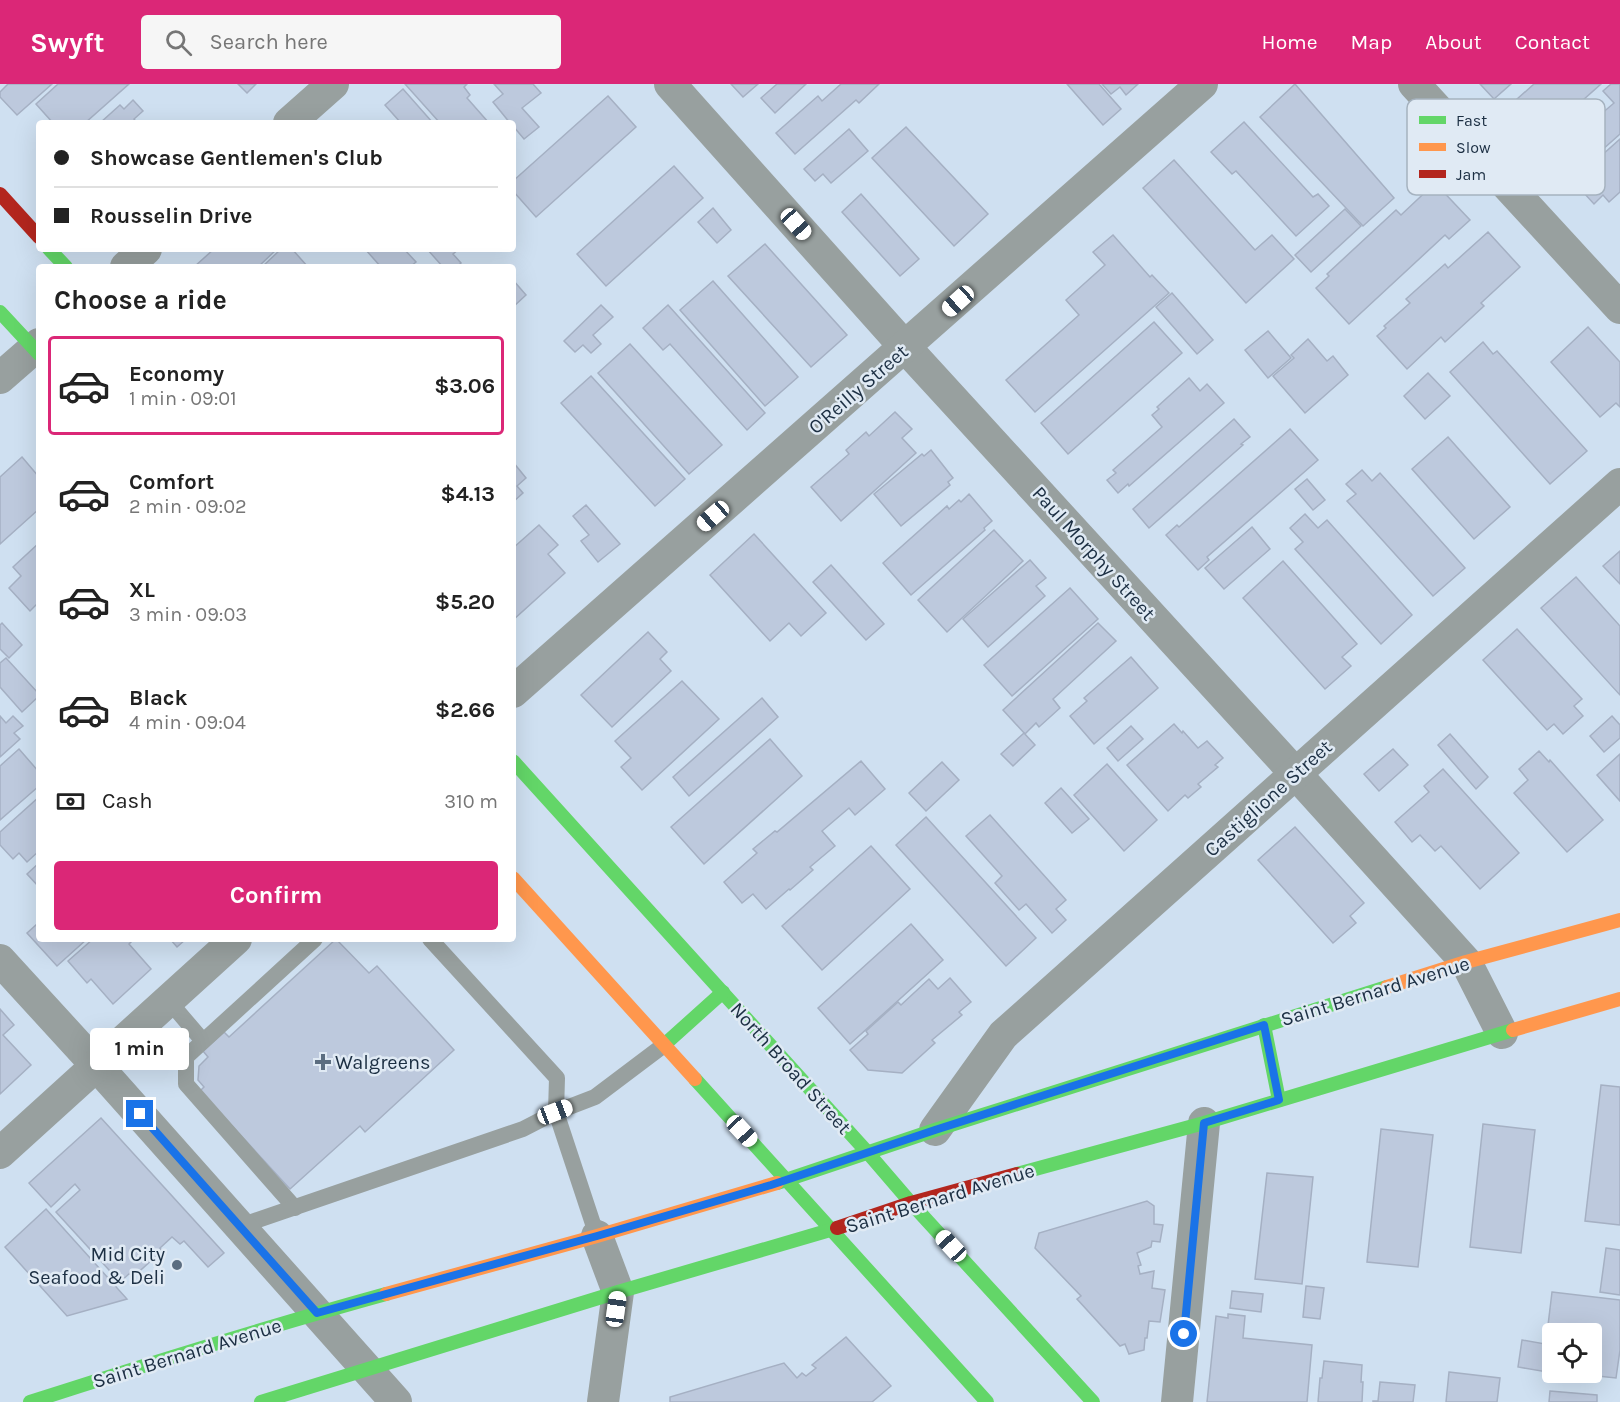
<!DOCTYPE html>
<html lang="en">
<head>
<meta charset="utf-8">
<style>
  :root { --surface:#fff; --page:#f6f6f6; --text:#222; --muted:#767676; --line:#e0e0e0; --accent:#db2777 }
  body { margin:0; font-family:Karla,sans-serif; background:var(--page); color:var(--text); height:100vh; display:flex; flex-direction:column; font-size:22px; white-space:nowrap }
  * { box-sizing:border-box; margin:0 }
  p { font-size:20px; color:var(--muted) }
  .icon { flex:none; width:33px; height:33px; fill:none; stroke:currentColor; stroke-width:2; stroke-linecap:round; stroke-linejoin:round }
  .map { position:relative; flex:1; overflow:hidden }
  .panel { position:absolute; left:36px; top:180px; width:480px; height:678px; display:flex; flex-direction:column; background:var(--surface); border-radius:6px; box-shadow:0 6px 24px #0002 }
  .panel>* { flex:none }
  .top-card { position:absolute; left:36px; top:36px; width:480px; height:132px; border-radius:6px; box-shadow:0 6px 24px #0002; display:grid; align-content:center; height:132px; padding:0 18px; background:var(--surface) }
  .buttons { position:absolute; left:1542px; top:1239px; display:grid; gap:12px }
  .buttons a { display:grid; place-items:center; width:60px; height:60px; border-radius:6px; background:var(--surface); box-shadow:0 6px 24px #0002; font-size:30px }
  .end { position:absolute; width:27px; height:27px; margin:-14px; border:8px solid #1a73e8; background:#fff; box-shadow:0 0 0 3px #fff }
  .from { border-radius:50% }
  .bubble { position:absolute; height:42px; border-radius:6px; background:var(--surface); box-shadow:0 6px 24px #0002; font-size:20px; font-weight:700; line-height:42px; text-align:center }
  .car { position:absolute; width:18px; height:36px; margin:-18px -9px; border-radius:8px; box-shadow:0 0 4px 2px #0007; background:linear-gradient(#fff 24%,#345 0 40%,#fff 0 76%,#345 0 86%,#fff 0) }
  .top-card b { display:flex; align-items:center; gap:21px; height:57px; font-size:22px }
  .top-card b+b { border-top:2px solid var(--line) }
  .top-card i { width:15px; height:15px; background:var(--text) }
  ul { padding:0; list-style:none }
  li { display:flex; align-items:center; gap:18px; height:99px; margin:0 12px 9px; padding:0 6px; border:3px solid transparent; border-radius:6px }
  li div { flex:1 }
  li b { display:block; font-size:22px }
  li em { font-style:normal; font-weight:700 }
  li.active { border-color:var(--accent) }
  li>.icon { width:54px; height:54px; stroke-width:1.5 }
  h2 { padding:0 18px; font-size:27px; line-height:72px }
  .pay { display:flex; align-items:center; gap:15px; height:66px; padding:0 18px; font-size:22px }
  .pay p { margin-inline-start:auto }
  .primary-button { display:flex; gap:12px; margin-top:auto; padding:12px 18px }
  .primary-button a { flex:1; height:69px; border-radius:6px; background:var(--accent); color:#fff; font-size:24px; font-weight:700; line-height:69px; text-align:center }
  header { display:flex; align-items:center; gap:36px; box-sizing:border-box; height:84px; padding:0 30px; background:var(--accent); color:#fff }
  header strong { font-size:28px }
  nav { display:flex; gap:33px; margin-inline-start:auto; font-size:21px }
  .search { width:420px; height:54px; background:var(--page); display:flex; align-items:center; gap:15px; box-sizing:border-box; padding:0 21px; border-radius:6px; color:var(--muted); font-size:22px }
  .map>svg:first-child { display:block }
  .building { fill:#bdc9dd; stroke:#a5b0c3; stroke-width:1.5 }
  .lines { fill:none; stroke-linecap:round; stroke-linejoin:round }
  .lane { stroke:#98a09f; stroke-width:16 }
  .street { stroke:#98a09f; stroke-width:32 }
  .fast { stroke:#63d668; stroke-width:14 }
  .slow { stroke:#ff974d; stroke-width:14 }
  .jam { stroke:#b3261e; stroke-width:14 }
  .route { stroke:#1a73e8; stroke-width:8 }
  .poi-dot { fill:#5b6d80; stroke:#e0eaf4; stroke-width:2 }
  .labels { text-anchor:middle; stroke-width:5; stroke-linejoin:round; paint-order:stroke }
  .street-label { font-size:20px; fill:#1c2f43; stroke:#e0eaf4 }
  .poi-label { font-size:20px; fill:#1c2f43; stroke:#e0eaf4; text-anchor:start }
  .key { fill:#e0eaf4; stroke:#a5b2bf; stroke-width:1.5 }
  .key-label { font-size:16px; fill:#1c2f43 }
</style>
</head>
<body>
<header>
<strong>Swyft</strong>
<div class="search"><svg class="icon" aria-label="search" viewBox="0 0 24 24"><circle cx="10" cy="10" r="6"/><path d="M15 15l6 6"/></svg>Search here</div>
<nav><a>Home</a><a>Map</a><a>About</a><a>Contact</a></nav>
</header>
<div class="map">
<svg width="1620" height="1318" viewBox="0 0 1620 1318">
  <rect width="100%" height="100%" fill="#cfe0f1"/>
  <g class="building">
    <polygon points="8,0 52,0 17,31 0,13 0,8"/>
    <polygon points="58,0 129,0 85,39 53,39 36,20"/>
    <polygon points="238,0 256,0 247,9"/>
    <polygon points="405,0 467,0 464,3 470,11 467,14 489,39 440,39"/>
    <polygon points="494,0 533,0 541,9 522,24 539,43 524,55 513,42 513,39 510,39 493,18 503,10"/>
    <polygon points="731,0 758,0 743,13"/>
    <polygon points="777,0 806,0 775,29 761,14"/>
    <polygon points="841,0 879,0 859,19 856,16 795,70 776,49 818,12 822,17"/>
    <polygon points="1067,0 1099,0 1121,25 1103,41"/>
    <polygon points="1102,0 1138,0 1126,11 1120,3 1111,10"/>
    <polygon points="1295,0 1394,114 1363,142 1260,33"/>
    <polygon points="1480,0 1511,0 1494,15"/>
    <polygon points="1534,0 1601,0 1528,65 1498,32"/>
    <polygon points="1611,0 1620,0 1620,50 1574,91 1549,63 1567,47 1573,54 1614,19 1603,7"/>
    <polygon points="403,5 433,39 401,39 385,21"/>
    <polygon points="608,12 636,43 536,133 513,107 513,97"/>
    <polygon points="133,16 143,27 134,35 137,39 100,39 120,21 124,25"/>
    <polygon points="1244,38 1313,113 1318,110 1329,122 1296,152 1236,87 1232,90 1211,68"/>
    <polygon points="906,43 988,130 954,162 872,74"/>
    <polygon points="849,45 868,67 831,99 823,90 815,97 804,85"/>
    <polygon points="1620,55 1620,108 1609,118 1603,111 1594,120 1573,97"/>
    <polygon points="1174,76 1255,166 1272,151 1294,175 1246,219 1143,104"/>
    <polygon points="674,82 703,114 606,202 577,170"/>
    <polygon points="1435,99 1470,136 1449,155 1445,151 1349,240 1316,204 1329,192 1327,190 1396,126 1401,131"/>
    <polygon points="861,110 919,175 900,192 842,128"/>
    <polygon points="713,124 731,146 717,159 698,138"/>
    <polygon points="1345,125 1361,142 1311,188 1295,171"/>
    <polygon points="1488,148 1520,183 1481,219 1484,222 1445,258 1441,253 1407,285 1377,252 1386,244 1384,242 1410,219 1406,215 1445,180 1448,184"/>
    <polygon points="1113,151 1150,193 1152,191 1169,209 1035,328 1006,296 1079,231 1066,216 1105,181 1093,168"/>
    <polygon points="765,160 847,251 811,283 728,192"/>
    <polygon points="214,165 277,165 258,183 194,183"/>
    <polygon points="281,165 292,165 308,183 262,183"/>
    <polygon points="365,165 404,165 416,178 410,183 381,183"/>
    <polygon points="427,165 459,165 453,170 461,179 457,183 443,183"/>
    <polygon points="513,196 526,211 513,223"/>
    <polygon points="713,197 798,293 765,322 680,226"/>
    <polygon points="1172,209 1213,256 1197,270 1156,223"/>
    <polygon points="601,221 613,233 593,251 601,260 591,269 583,261 575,268 564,257"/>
    <polygon points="668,221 765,329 747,346 670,260 663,266 643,244"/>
    <polygon points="1154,238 1182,269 1068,370 1041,339"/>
    <polygon points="1588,243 1620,278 1620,323 1616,319 1600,333 1551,278"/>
    <polygon points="1268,247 1291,274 1268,294 1245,266"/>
    <polygon points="1308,255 1327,277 1333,272 1348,291 1305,329 1273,292 1294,274 1291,271"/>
    <polygon points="1483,258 1493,270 1497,267 1587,367 1550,400 1450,288"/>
    <polygon points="630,260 722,361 689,390 598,289"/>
    <polygon points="1428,289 1450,312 1425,335 1404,312"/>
    <polygon points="591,292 685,395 655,422 561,319"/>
    <polygon points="1189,294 1200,307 1207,300 1224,319 1129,402 1128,400 1118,409 1107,396 1116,389 1113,386 1162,343 1152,331 1159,325 1157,323"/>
    <polygon points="895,328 912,345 902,354 916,369 841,437 811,403 849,370 846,366 866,348 869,352"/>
    <polygon points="1234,335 1250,353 1241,360 1243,361 1149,444 1133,425"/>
    <polygon points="1290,345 1318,376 1207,473 1209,476 1198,486 1166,451 1177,441 1179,443"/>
    <polygon points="1448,353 1510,423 1474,455 1412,385"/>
    <polygon points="931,366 953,394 948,398 950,401 901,442 874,410 922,370 924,372"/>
    <polygon points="22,373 39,393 39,425 0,460 0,393"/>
    <polygon points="513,378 526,394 517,402 523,409 513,418"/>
    <polygon points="1362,386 1372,397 1380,389 1465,484 1433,512 1347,417 1356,410 1346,400"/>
    <polygon points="1307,395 1325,416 1313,426 1295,405"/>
    <polygon points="969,410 992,437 984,444 985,446 911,511 883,479 947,422 949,425 959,416 961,418"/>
    <polygon points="586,421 620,460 598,478 581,457 589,451 573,432"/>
    <polygon points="1305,430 1318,444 1327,436 1412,531 1381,560 1295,465 1303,458 1290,444"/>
    <polygon points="539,441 558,461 548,470 565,489 513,536 513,464"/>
    <polygon points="1252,443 1270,465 1224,505 1205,484"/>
    <polygon points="994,446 1023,477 947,548 918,516"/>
    <polygon points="754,450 826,529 801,552 789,539 770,557 710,491"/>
    <polygon points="39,459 39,518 30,527 9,504 21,492 13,483"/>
    <polygon points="1620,467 1620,500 1603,482"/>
    <polygon points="1030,476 1046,494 1036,502 1045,512 988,563 963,535"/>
    <polygon points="1283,477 1357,560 1342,573 1351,582 1325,605 1243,514"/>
    <polygon points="831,481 884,540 866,556 813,498"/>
    <polygon points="1576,493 1620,542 1620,611 1541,524"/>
    <polygon points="1070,504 1098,535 1012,612 984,581"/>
    <polygon points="2,539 22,561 9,574 0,565 0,541"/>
    <polygon points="1098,539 1116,557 1053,615 1060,624 1039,643 1036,639 1025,650 1003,626"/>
    <polygon points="1517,545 1582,615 1574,622 1583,632 1563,650 1554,640 1547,646 1483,576"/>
    <polygon points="648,548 667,568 660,575 671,587 612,643 581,611"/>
    <polygon points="1131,573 1158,604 1094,660 1070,632 1087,617 1084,614"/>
    <polygon points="6,574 39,610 39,612 22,628 0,603 0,579"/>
    <polygon points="682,597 719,635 642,706 621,683 631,674 615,657"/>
    <polygon points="762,614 778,633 689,712 673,693"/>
    <polygon points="0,632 6,639 13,632 23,642 14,649 20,655 0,673"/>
    <polygon points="1612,632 1620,641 1620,654 1604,668 1590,652"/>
    <polygon points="1174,640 1182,649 1183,647 1198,664 1207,657 1223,674 1215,681 1218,683 1198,700 1201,703 1188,714 1185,711 1168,727 1127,681"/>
    <polygon points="1131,642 1143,655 1118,677 1107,664"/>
    <polygon points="1024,649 1035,661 1013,682 1001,670"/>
    <polygon points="1450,650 1488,693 1476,705 1438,661"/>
    <polygon points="770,655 802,692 704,780 671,743"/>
    <polygon points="19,665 39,688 39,702 0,736 0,682"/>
    <polygon points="1393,665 1408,681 1379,707 1364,690"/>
    <polygon points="1539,667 1549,678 1550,676 1603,736 1567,768 1514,709 1528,696 1519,685"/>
    <polygon points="1620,670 1620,717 1597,691"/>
    <polygon points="861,677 885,705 855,731 849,724 822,747 835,762 810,783 813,786 790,806 789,805 766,825 753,810 742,819 724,798 757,769 753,765 775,747 777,748"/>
    <polygon points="942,678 959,696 926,727 909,709"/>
    <polygon points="1107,680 1157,736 1124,767 1074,711"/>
    <polygon points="1443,685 1519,769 1480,805 1441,762 1435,767 1420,751 1412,758 1395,738 1429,708 1424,702"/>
    <polygon points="1061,704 1089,735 1072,749 1045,719"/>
    <polygon points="39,713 39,767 27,778 19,769 13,775 0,761 0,748"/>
    <polygon points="990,731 1066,816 1056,825 1066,836 1052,849 1026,820 1019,826 995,799 1002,792 966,752"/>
    <polygon points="926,733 1036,854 1006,882 896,761"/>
    <polygon points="1295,743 1364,819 1350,832 1356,839 1333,859 1258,776"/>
    <polygon points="871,762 910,805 822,886 782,842"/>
    <polygon points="39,779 39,803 27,790"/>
    <polygon points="911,840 943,876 850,960 818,924"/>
    <polygon points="36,841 39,843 39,855 87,855 57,882 27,849"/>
    <polygon points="93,855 130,855 132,857 129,860 151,885 113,920 91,895 87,899 68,877"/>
    <polygon points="170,855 186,855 177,863"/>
    <polygon points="336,855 369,889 377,882 454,966 365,1048 360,1042 290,1105 200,1007 204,1003 198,996 199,982 208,973 203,967 224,948 229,953"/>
    <polygon points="950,894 971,918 959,928 962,931 932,956 935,959 902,989 868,986 850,966 868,950 866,947 898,918 901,921 929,895 938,905"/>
    <polygon points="0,925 14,941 3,951 31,981 0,1010"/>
    <polygon points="1601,1001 1620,1003 1620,1141 1585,1137"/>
    <polygon points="101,1034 224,1169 208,1183 184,1157 180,1160 172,1153 160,1164 162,1167 133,1193 130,1189 120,1198 56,1128 80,1106 75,1100 51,1123 29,1099"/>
    <polygon points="1483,1040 1535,1046 1521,1169 1470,1163"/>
    <polygon points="1381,1045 1433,1051 1418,1183 1367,1178"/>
    <polygon points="1267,1089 1313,1093 1302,1200 1255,1195"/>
    <polygon points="1147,1117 1154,1122 1154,1140 1163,1141 1160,1158 1152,1157 1151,1163 1137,1169 1141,1181 1138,1182 1140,1190 1154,1187 1152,1204 1165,1206 1160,1238 1149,1237 1147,1254 1145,1254 1144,1266 1129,1270 1125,1260 1120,1262 1077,1215 1081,1212 1035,1164 1039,1149"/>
    <polygon points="46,1125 127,1215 67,1232 5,1163"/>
    <polygon points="1606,1164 1620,1166 1620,1211 1600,1208"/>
    <polygon points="1306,1202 1324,1204 1320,1235 1303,1233"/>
    <polygon points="1232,1207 1263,1210 1261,1228 1230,1224"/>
    <polygon points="1552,1208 1620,1216 1620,1266 1616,1294 1588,1291 1588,1288 1592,1288 1592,1250 1552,1250 1552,1259 1546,1258"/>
    <polygon points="1228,1230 1245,1232 1243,1254 1312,1261 1307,1318 1207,1318 1216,1232 1228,1234"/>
    <polygon points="846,1253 891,1302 872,1318 670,1318 670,1313 784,1279 797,1294 802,1289 806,1292 816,1284 812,1281"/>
    <polygon points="1522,1256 1551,1261 1547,1288 1518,1283"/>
    <polygon points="1324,1277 1362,1281 1361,1298 1363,1298 1362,1318 1318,1318 1320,1294 1322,1294"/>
    <polygon points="1449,1288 1500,1294 1497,1318 1446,1318"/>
    <polygon points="1380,1298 1415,1301 1413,1318 1373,1318 1373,1317 1378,1317"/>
    <polygon points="1550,1307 1597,1311 1597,1318 1549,1318"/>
  </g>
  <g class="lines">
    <g class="lane">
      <polyline points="430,855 557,994 556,1028 597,1152"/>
      <polyline points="168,916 203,957"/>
      <polyline points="295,1124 186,1000 186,973 315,855"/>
      <polyline points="240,1142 523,1045 556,1028 595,1013 664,961"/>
    </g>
    <g class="street">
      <polyline points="670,0 905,263 1295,689 1466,878 1502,949"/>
      <polyline points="1414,0 1620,224"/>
      <polyline points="289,39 333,0"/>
      <polyline points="126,183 146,165"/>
      <polyline points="0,294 39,260"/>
      <polyline points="513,608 1202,0"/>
      <polyline points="0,876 96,981 396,1318"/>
      <polyline points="935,1046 1003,951 1620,400"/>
      <polyline points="0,1069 236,855"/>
      <polyline points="597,1152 618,1208 603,1318"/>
      <polyline points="1177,1318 1204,1039"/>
    </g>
    <g class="fast">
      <polyline points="49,165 66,183"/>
      <polyline points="0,228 39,270"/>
      <polyline points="513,677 868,1069 911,1119 1093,1318"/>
      <polyline points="1264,941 1279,1016"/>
      <polyline points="664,961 723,908"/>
      <polyline points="695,995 987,1318"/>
      <polyline points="1017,1090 1204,1039 1513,946"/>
      <polyline points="777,1099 935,1046 1387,903"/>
      <path d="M30 1318C148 1280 266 1243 386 1210"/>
      <polyline points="261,1318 618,1208 837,1144"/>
    </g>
    <g class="slow">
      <polyline points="513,794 695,995"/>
      <polyline points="1387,903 1466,878 1620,836"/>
      <polyline points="1513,946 1620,915"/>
      <polyline points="386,1210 597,1152 777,1099"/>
    </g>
    <g class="jam">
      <polyline points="0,110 39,153"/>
      <polyline points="837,1144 911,1119 1017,1090"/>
    </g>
  </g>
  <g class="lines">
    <polyline class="route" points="140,1030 317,1229 597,1152 771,1101 935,1046 1264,941 1279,1016 1204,1039 1184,1250"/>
  </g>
  <g class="poi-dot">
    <path d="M320 969h6v6h6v6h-6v6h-6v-6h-6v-6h6z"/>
    <circle cx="177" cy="1181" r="6"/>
  </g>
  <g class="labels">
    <g class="street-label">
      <text transform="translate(858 305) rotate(-41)" y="7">O'Reilly Street</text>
      <text transform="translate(1094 469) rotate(48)" y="7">Paul Morphy Street</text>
      <text transform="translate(1268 714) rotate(-42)" y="7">Castiglione Street</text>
      <text transform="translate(1375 907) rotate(-17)" y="7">Saint Bernard Avenue</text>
      <text transform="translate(791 984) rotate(48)" y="7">North Broad Street</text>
      <text transform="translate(940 1114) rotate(-17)" y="7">Saint Bernard Avenue</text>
      <text transform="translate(187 1269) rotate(-17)" y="7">Saint Bernard Avenue</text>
    </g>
    <g class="poi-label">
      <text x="335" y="985">Walgreens</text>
      <text x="165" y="1177" text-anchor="end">Mid City<tspan x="165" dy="23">Seafood &amp; Deli</tspan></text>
    </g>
  </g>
  <rect x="1407" y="15" width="198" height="96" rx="9" class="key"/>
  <rect x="1419" y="32" width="27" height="8" fill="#63d668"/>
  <rect x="1419" y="59" width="27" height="8" fill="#ff974d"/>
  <rect x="1419" y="86" width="27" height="8" fill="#b3261e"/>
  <g class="key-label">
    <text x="1456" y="42">Fast</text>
    <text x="1456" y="69">Slow</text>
    <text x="1456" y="96">Jam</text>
  </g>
</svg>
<div class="buttons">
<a><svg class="icon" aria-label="locate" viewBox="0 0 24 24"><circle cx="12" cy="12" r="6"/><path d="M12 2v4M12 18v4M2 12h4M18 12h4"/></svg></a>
</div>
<i class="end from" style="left:1184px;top:1250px"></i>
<i class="end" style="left:140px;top:1030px"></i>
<div class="bubble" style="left:90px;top:944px;width:99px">1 min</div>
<i class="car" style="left:796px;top:140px;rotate:138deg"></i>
<i class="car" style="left:958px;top:217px;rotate:228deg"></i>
<i class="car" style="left:713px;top:432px;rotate:229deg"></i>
<i class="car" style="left:555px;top:1028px;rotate:69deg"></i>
<i class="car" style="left:742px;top:1047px;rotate:137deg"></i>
<i class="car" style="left:951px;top:1162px;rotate:317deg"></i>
<i class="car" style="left:616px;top:1225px;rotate:8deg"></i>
<div class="top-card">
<b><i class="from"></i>Showcase Gentlemen's Club</b>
<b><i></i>Rousselin Drive</b>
</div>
<section class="panel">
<h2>Choose a ride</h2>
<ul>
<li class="active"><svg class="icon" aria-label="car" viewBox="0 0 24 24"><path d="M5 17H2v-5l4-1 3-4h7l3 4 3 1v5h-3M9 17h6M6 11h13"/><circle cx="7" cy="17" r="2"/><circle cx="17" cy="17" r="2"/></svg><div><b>Economy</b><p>1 min · 09:01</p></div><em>$3.06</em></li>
<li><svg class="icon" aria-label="car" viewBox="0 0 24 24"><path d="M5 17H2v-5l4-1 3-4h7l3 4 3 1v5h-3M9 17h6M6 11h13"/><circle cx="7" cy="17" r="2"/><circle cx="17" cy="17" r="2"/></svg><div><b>Comfort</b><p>2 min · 09:02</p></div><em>$4.13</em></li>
<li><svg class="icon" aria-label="car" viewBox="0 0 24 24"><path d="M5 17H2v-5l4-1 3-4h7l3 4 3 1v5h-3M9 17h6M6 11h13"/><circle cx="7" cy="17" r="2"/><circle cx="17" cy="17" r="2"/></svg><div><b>XL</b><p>3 min · 09:03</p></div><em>$5.20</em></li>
<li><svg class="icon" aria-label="car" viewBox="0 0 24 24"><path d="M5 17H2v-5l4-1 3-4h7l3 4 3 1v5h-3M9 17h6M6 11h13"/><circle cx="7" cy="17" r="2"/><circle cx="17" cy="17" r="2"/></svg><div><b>Black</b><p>4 min · 09:04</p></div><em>$2.66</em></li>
</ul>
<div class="pay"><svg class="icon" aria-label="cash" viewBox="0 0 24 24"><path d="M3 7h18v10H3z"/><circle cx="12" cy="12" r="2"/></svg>Cash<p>310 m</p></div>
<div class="primary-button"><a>Confirm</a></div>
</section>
</div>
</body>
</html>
